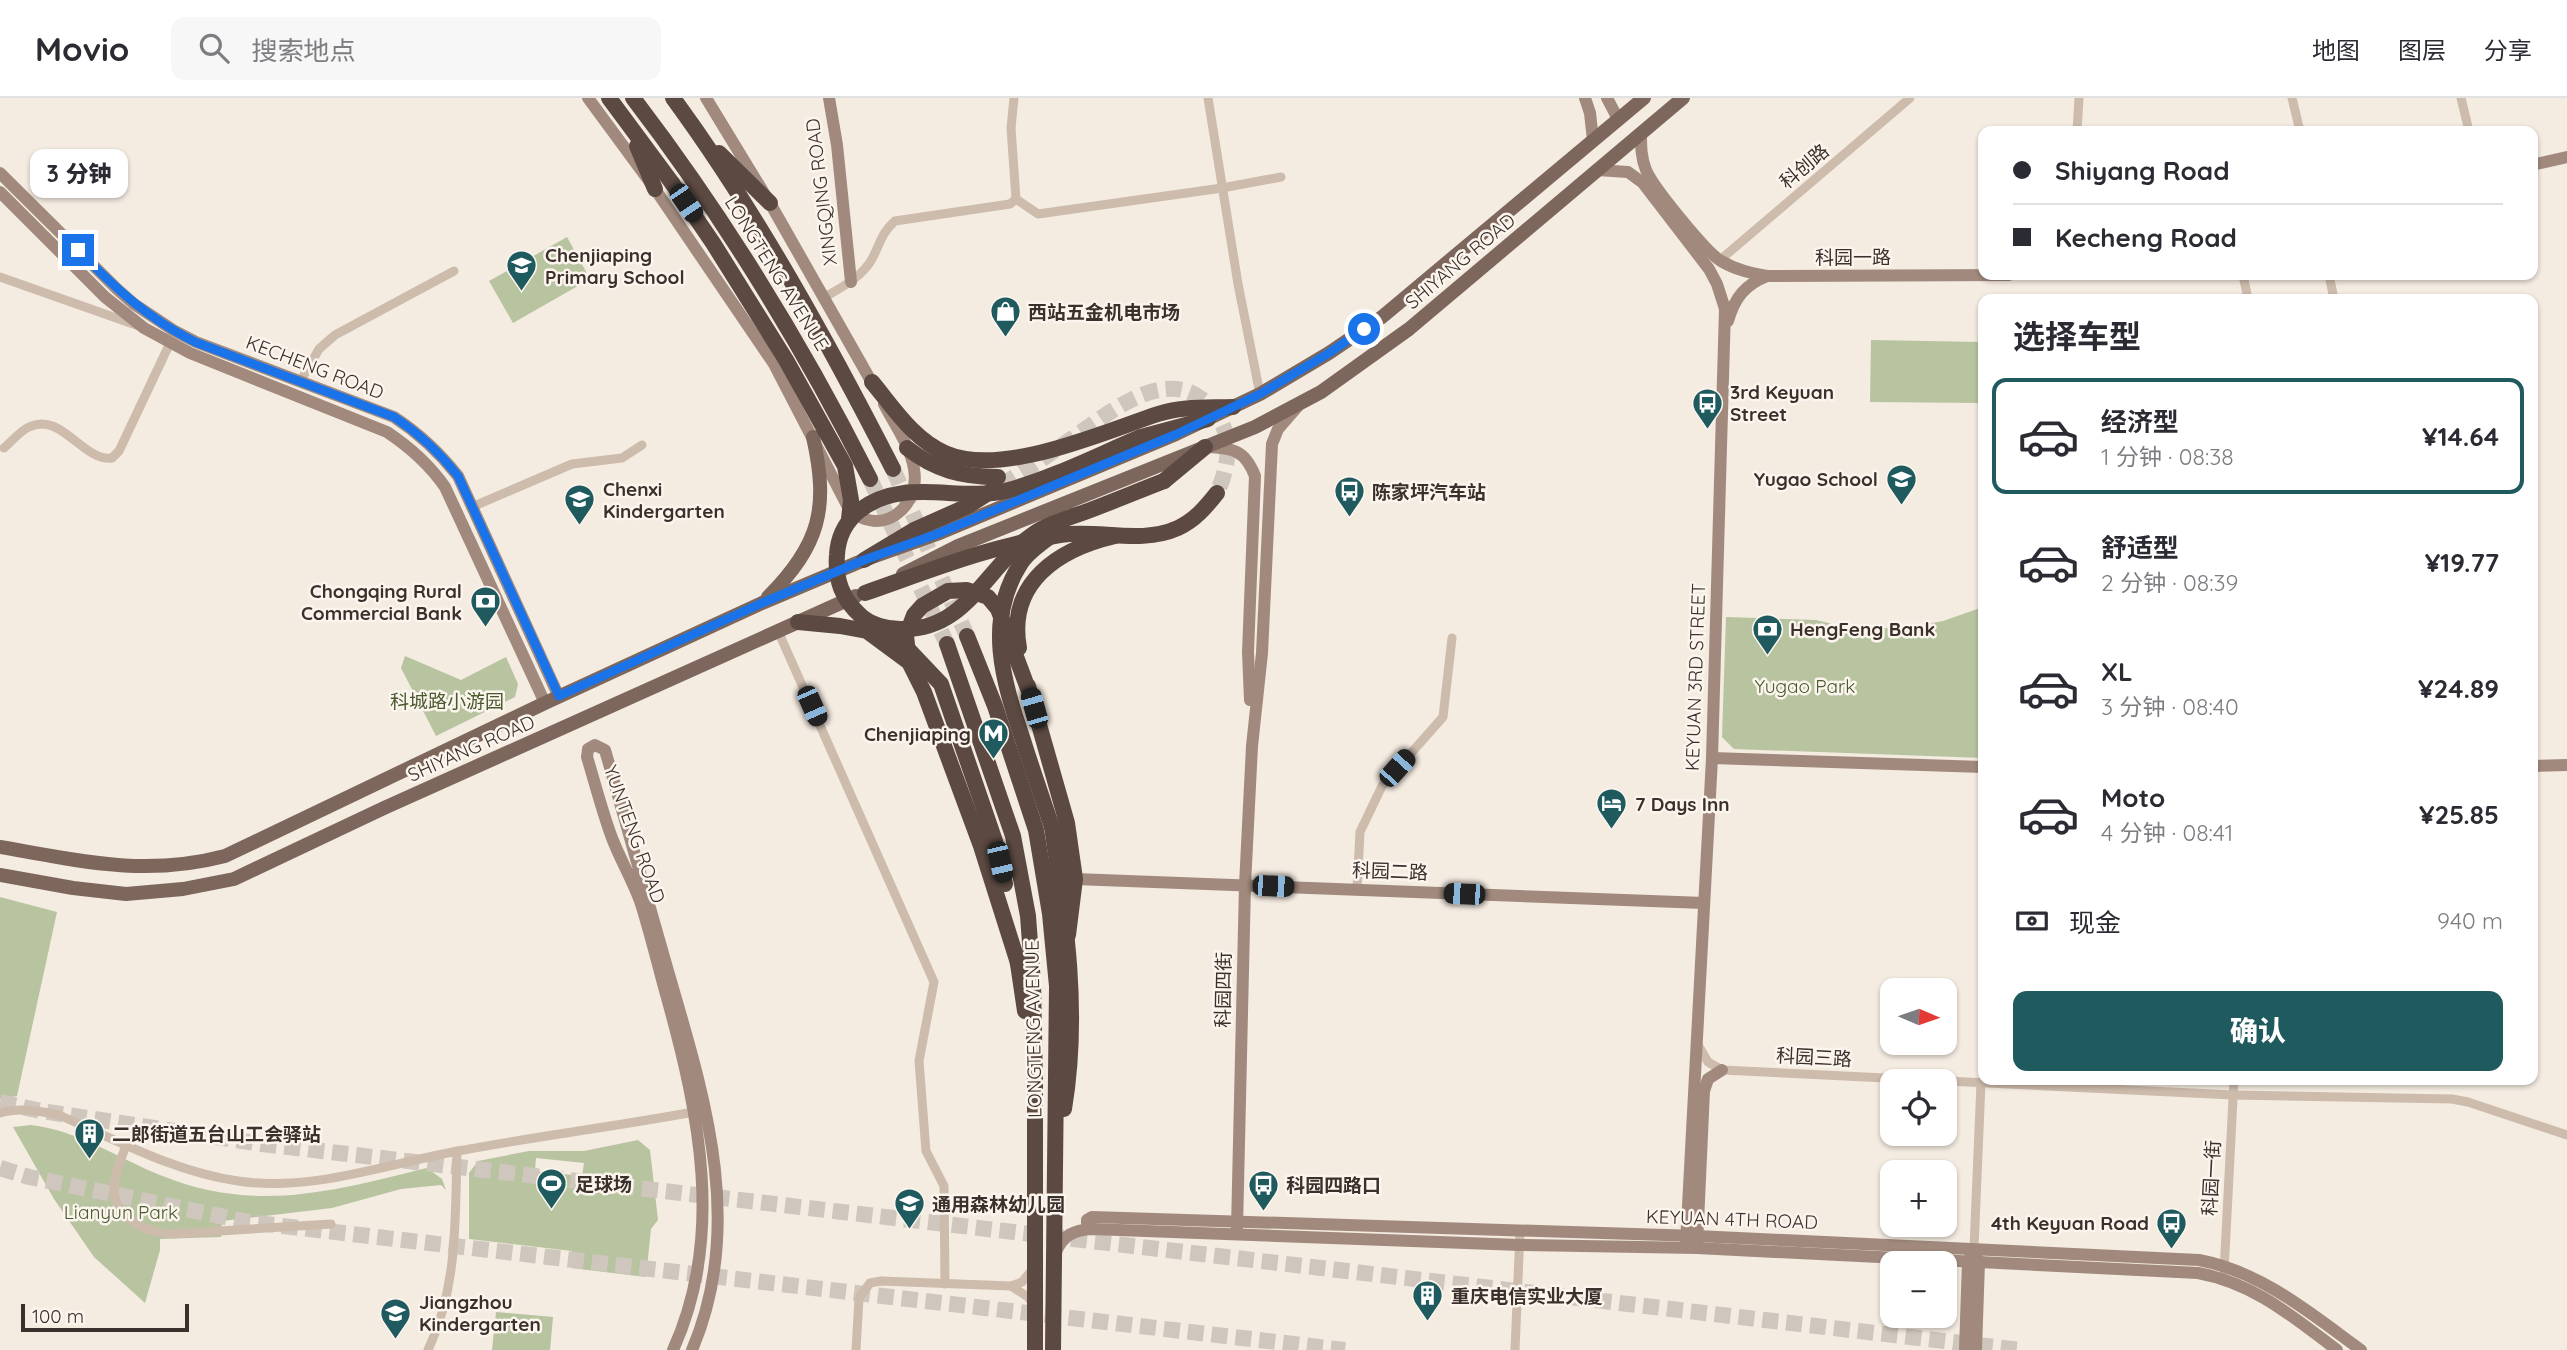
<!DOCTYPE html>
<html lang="zh">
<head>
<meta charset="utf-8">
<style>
  :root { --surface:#fff; --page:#f7f7f7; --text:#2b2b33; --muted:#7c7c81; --line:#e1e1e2; --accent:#1f5a5e }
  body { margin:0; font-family:Quicksand,"Noto Sans SC",sans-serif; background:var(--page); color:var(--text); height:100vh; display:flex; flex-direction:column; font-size:26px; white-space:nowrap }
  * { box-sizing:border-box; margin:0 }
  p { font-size:23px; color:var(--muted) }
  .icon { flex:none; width:38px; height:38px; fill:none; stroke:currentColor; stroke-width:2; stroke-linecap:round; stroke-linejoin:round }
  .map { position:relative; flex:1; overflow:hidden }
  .panel { position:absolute; left:1978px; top:196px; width:560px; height:791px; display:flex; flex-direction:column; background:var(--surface); border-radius:14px; box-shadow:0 2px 5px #0004 }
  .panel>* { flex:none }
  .top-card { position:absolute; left:1978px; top:28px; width:560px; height:154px; border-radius:14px; box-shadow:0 2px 5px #0004; display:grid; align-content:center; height:154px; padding:0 35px; background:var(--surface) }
  .needle { width:46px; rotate:92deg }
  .controls { position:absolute; left:1880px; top:880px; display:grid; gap:14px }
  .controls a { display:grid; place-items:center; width:77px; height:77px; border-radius:14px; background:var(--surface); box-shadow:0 2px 5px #0004; font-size:35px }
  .scale { position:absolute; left:21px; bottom:18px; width:168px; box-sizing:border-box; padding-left:7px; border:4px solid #3b302b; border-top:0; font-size:19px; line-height:24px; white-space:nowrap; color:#3b302b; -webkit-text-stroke:5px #fbf5ee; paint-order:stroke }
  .end { position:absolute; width:32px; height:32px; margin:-16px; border:9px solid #1a73e8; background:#fff; box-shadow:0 0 0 4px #fff }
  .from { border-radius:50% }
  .bubble { position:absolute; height:49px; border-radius:14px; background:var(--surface); box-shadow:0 2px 5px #0004; font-size:23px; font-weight:800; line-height:49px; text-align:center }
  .car { position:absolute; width:21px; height:42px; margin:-21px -10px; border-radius:9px; box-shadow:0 0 5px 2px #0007; background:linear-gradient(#222 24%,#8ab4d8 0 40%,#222 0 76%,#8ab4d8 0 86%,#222 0) }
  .top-card b { display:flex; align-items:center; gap:24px; height:66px; font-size:26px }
  .top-card b+b { border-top:2px solid var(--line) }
  .top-card i { width:18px; height:18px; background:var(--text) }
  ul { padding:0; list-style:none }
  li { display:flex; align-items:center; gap:21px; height:116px; margin:0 14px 10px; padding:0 21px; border:4px solid transparent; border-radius:14px }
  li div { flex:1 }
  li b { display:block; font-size:26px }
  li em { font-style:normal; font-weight:800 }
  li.active { border-color:var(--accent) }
  li>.icon { width:63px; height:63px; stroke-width:1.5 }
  h2 { padding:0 35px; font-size:32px; line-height:84px }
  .pay { display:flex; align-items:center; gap:18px; height:77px; padding:0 35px; font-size:26px }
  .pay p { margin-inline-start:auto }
  .primary-button { display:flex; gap:14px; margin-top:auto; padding:14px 35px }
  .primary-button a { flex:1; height:80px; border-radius:14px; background:var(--accent); color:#fff; font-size:28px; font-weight:800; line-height:80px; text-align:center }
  header { display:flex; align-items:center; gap:42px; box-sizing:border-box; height:98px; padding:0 35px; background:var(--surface); border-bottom:2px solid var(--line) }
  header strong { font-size:33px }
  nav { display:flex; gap:38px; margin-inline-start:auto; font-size:24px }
  .search { width:490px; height:63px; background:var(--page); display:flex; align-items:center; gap:18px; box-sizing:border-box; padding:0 24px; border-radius:14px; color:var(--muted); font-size:26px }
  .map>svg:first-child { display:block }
  .green { fill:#b8c4a0; fill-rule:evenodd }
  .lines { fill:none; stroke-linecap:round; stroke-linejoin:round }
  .highway-tunnel { stroke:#cfc6bd; stroke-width:16; stroke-dasharray:16 8; stroke-linecap:butt }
  .street { stroke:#cdbbac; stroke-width:9 }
  .secondary { stroke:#a18a7d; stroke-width:12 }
  .primary { stroke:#7d675c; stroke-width:14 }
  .highway { stroke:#5c4a42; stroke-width:16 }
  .highway-bridge { stroke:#5c4a42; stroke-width:16 }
  .route { stroke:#1a73e8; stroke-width:9 }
  .labels { text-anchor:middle; stroke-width:5; stroke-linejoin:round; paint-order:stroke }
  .street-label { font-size:19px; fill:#3b302b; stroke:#fbf5ee }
  .poi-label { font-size:19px; font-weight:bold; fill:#3b302b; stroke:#fbf5ee; text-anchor:start }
  .park-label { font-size:19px; fill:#4a5a2e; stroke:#fbf5ee }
</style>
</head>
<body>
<header>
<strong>Movio</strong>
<div class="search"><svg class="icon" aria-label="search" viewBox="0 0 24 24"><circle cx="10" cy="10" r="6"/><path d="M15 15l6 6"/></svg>搜索地点</div>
<nav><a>地图</a><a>图层</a><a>分享</a></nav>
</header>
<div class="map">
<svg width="2567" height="1252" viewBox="0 0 2567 1252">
  <rect width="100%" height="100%" fill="#f4ebe1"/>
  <g class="green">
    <polygon points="567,139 590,181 513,225 489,183"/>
    <polygon points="1871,242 1982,244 1981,305 1870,304"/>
    <polygon points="1983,509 1983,660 1734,651 1722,639 1726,519 1816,522 1849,530 1905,530 1943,523"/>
    <polygon points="405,558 461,582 506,559 518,586 515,599 436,638 401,570"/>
    <polygon points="0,799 57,814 17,998 0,1001"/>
    <path d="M31 1027C77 1032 118 1060 160 1077 255 1116 333 1093 427 1070L442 1081 446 1092 441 1087 401 1091 332 1110 222 1123 221 1139 160 1141V1152L145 1205 94 1159 54 1101 13 1029Z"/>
    <path d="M638 1042 650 1052 658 1122 651 1131 646 1179 571 1170 572 1153 469 1141V1075L478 1063 529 1053H584ZM536 1060 584 1065 582 1078 535 1073Z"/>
    <polygon points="496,1214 553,1219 550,1252 492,1252"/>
  </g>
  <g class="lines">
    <g class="highway-tunnel">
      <polyline points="893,371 967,538"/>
      <polyline points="870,381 947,546"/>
      <path d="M1001 387C1026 373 1049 356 1073 340 1114 311 1176 259 1217 317 1234 340 1228 371 1217 395"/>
      <polyline points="0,1004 41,1013 262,1046 2021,1252"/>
      <polyline points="0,1070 29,1079 249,1124 1345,1252"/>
    </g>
    <g class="street">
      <polyline points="1208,0 1238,186 1260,296"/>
      <polyline points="2292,0 2300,33"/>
      <polyline points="2461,0 2469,33"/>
      <polyline points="2077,33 2079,0"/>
      <polyline points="1016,101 1038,116 1222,90 1281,79"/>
      <polyline points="1720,162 1910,0"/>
      <polyline points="2243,177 2248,201"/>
      <polyline points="2329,177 2334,201"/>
      <polyline points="0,179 136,227"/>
      <path d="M825 199C842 189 862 179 872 161 880 146 882 134 895 123L1010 106 1016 101 1011 30 1014 0"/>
      <polyline points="300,284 319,251 335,237 454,173"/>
      <path d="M4 350C12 343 20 333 29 329 61 313 83 364 112 360L119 353 170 245"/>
      <polyline points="472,409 572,366 622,360 642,347"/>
      <polyline points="778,533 934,884 919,963 926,1053 944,1088 945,1186"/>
      <polyline points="1357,791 1360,734 1382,688 1443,619 1452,540"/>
      <polyline points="1697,945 1708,964 1722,972 2233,997 2452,1001 2468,1004 2567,1037"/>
      <path d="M0 1015C19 1009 39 1013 59 1017 116 1042 175 1074 238 1083 312 1094 386 1066 458 1053 538 1038 619 1028 699 1013"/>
      <path d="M126 1047C121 1062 113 1078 114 1094 117 1122 148 1135 172 1136L331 1126"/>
      <polyline points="1974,1150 1981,985"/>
      <polyline points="1033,1171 1022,1184 1011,1188 1028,1199 1034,1207"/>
      <polyline points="2224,1174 2234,982"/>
      <path d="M428 1252C458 1189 455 1122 457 1053"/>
      <polyline points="856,1252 859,1200 870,1185 881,1183 1011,1188"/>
      <polyline points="1515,1252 1520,1134"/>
    </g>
    <g class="secondary">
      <path d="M588 0 655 91 774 266 849 411C880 441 921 410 914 371 911 349 894 326 884 306"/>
      <polyline points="706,0 770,105 875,290"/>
      <polyline points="829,0 837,47 851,184"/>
      <polyline points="1585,0 1590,15 1593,42"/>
      <polyline points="1607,0 1618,21"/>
      <path d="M1641 35C1641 48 1641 60 1646 72 1653 89 1706 154 1721 163 1736 172 1751 175 1767 178"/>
      <polyline points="2532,67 2567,59"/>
      <polyline points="1597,72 1628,74 1643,85 1709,171 1717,186 1725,211 1712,660 1686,1145"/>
      <path d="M0 75 117 191 134 206 173 232 196 244 394 319C420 336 439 354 458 378L559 599"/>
      <path d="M0 94 105 199 144 230 190 255 387 334C411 350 429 366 445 389L545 605"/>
      <path d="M1728 223C1735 199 1745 187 1767 178L2009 177"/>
      <path d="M1207 349C1233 350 1245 352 1255 378L1248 554 1250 602"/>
      <polyline points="1712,660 1983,669"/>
      <polyline points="2532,668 2567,667"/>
      <polyline points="1075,781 1704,805"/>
      <polyline points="1237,1130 1245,787 1252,648 1262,555 1272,346 1278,331 1298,308"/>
      <path d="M1092 1131 1087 1125V1122L1092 1119 1697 1138 2199 1162C2262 1174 2310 1215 2361 1252"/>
      <polyline points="1697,1146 1704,993 1708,981 1722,972"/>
      <path d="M1056 1154C1063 1137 1074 1132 1092 1131L1520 1147 1697 1150 2198 1175C2254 1185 2293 1219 2337 1252"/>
      <path d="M673 1252C725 1138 699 1015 667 900 658 868 650 834 640 803 632 781 620 761 612 740 602 713 595 685 587 659L588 651 595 647 605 652C626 726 647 799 668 873 704 997 746 1126 692 1252"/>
      <polyline points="1965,1252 1968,1164 1971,1157"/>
      <polyline points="1976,1252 1979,1164 1976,1157"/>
    </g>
    <g class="primary">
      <polyline points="903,476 958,448 1255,329 1321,294 1409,231 1683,0"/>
      <path d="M768 499C820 447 829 410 813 339"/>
      <path d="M0 749C80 763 145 779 225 758L545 605 762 505 864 462 937 436 1176 336 1260 296 1329 255 1382 219 1644 0"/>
      <polyline points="0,777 73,790 126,796 183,791 234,781 384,710 856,498"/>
    </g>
    <g class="highway">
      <polyline points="609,0 672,85"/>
      <path d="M633 0C724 119 803 248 870 381"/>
      <path d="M673 0C756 113 829 246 893 371"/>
      <polyline points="637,48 655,91"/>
      <polyline points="719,55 770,105"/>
      <path d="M872 284C893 309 913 341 945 355 1002 380 1103 334 1158 316 1182 308 1208 310 1233 309"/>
      <polyline points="1141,339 1208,321"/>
      <path d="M907 350C935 372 962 379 998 379"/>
      <polyline points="1164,383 1205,349"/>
      <polyline points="864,462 914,432 968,408 993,392"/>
      <path d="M865 495C931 472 990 448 1060 437 1099 431 1140 447 1178 430 1195 422 1206 409 1217 395"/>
      <polyline points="798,524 840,528 867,533 909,564"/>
      <polyline points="967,538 995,608 1036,732 1050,816 1057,888 1053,1252"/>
      <polyline points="947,546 1013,738 1028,818 1033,885 1035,985 1035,1252"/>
      <path d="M1019 550C1007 484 1059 451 1115 438"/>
      <polyline points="1028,588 1067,725 1075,781 1068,837"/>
      <path d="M1052 729C1066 823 1080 916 1064 1011"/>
      <polyline points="1017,859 1025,913"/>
      <polyline points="1019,868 981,748 924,594 909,564 906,538 914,517 922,508 948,493 967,492 988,499 998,511 1030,596"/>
    </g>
    <g class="highway-bridge">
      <polyline points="672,85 713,145 786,262 845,368 851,402 849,421"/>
      <path d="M1141 339C1098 357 1055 379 1009 392 959 405 905 378 860 412 845 424 838 438 837 457 835 482 842 501 861 518 871 527 887 531 900 531 966 534 985 470 1032 437 1047 426 1068 420 1085 414 1112 404 1138 393 1164 383"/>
      <polyline points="879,531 905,548 941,586 995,743 1005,786"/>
      <path d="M1052 729C1042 700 1032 671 1023 642 1003 583 984 522 1021 465 1030 451 1048 441 1062 430"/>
    </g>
  </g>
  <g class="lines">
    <path class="route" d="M78 152C115 190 147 220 195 244L394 319C420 336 439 354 458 378L559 598 762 505 864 462 937 436 1177 336 1260 296 1329 255 1364 231"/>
  </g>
  <defs>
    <symbol id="school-pin" viewBox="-11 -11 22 30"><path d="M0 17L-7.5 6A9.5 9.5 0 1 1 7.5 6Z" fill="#1f5a5e" stroke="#fbf5ee"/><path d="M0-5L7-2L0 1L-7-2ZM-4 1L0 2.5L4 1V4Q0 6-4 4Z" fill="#fff"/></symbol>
    <symbol id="shop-pin" viewBox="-11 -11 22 30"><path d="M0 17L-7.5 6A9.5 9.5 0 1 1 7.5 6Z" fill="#1f5a5e" stroke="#fbf5ee"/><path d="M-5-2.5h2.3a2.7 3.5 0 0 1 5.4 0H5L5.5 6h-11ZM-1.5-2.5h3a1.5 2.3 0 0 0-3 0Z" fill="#fff"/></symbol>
    <symbol id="bus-pin" viewBox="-11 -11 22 30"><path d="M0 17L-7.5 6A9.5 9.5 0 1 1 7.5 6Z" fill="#1f5a5e" stroke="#fbf5ee"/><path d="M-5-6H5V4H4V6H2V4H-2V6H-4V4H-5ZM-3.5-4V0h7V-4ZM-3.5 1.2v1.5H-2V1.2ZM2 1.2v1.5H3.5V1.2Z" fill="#fff"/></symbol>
    <symbol id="bank-pin" viewBox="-11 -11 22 30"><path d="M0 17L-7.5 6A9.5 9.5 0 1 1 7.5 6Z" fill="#1f5a5e" stroke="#fbf5ee"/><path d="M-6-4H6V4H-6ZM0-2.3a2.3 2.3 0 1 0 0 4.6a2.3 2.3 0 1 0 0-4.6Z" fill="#fff"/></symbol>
    <symbol id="metro-pin" viewBox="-11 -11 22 30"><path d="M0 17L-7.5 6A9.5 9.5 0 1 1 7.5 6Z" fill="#1f5a5e" stroke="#fbf5ee"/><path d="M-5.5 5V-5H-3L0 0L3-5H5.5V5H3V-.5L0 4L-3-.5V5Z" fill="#fff"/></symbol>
    <symbol id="hotel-pin" viewBox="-11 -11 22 30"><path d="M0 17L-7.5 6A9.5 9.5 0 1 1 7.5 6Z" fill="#1f5a5e" stroke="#fbf5ee"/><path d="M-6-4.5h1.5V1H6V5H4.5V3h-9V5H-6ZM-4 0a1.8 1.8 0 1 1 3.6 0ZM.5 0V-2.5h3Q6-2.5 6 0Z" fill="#fff"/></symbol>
    <symbol id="building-pin" viewBox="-11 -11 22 30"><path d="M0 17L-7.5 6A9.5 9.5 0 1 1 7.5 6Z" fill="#1f5a5e" stroke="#fbf5ee"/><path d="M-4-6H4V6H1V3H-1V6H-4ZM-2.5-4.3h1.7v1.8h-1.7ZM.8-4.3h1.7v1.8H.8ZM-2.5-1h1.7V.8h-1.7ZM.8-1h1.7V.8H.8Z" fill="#fff"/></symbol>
    <symbol id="stadium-pin" viewBox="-11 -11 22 30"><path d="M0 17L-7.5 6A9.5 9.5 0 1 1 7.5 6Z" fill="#1f5a5e" stroke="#fbf5ee"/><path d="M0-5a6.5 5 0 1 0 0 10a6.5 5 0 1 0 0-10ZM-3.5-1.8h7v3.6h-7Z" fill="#fff"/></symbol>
  </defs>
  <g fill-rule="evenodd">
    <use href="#school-pin" x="504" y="150" width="35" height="47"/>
    <use href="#shop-pin" x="988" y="196" width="35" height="47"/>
    <use href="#bus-pin" x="1690" y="288" width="35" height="47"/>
    <use href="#school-pin" x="1884" y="364" width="35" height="47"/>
    <use href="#bus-pin" x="1332" y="376" width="35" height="47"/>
    <use href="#school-pin" x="562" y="384" width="35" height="47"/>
    <use href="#bank-pin" x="468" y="486" width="35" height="47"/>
    <use href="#bank-pin" x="1750" y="514" width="35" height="47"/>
    <use href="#metro-pin" x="976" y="618" width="35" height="47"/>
    <use href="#hotel-pin" x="1594" y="688" width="35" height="47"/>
    <use href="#building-pin" x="72" y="1018" width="35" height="47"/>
    <use href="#stadium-pin" x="534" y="1068" width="35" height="47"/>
    <use href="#bus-pin" x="1246" y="1070" width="35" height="47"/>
    <use href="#school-pin" x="892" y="1088" width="35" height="47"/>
    <use href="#bus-pin" x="2154" y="1108" width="35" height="47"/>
    <use href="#building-pin" x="1410" y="1180" width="35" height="47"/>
    <use href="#school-pin" x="378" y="1198" width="35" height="47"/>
  </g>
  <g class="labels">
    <g class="street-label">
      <text transform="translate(1804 68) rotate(-40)" y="7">科创路</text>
      <text transform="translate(821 94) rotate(-97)" y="7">XINGQING ROAD</text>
      <text x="1853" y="166">科园一路</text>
      <text transform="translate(1460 163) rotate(-40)" y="7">SHIYANG ROAD</text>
      <text transform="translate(777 175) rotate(58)" y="7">LONGTENG AVENUE</text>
      <text transform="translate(315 269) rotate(21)" y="7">KECHENG ROAD</text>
      <text transform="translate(1695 579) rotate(-88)" y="7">KEYUAN 3RD STREET</text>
      <text transform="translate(471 650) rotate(-24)" y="7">SHIYANG ROAD</text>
      <text transform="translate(635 736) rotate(70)" y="7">YUNTENG ROAD</text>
      <text transform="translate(1390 773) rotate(2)" y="7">科园二路</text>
      <text transform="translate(1223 892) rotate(-89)" y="7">科园四街</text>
      <text transform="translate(1033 931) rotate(-91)" y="7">LONGTENG AVENUE</text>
      <text transform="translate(1814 959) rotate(3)" y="7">科园三路</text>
      <text transform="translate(2211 1080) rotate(-87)" y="7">科园一街</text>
      <text transform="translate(1732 1121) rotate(2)" y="7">KEYUAN 4TH ROAD</text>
    </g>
    <g class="poi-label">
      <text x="545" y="164">Chenjiaping<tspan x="545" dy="22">Primary School</tspan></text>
      <text x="1028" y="221">西站五金机电市场</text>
      <text x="1730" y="301">3rd Keyuan<tspan x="1730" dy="22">Street</tspan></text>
      <text x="1878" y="388" text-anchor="end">Yugao School</text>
      <text x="603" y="398">Chenxi<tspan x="603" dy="22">Kindergarten</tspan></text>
      <text x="1372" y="401">陈家坪汽车站</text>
      <text x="462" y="500" text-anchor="end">Chongqing Rural<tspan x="462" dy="22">Commercial Bank</tspan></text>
      <text x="1790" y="538">HengFeng Bank</text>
      <text x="971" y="643" text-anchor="end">Chenjiaping</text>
      <text x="1635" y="713">7 Days Inn</text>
      <text x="112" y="1043">二郎街道五台山工会驿站</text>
      <text x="575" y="1093">足球场</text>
      <text x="1286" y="1094">科园四路口</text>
      <text x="932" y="1113">通用森林幼儿园</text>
      <text x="2149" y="1132" text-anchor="end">4th Keyuan Road</text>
      <text x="1451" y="1205">重庆电信实业大厦</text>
      <text x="419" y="1211">Jiangzhou<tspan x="419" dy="22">Kindergarten</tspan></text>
    </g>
    <g class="park-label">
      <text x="1805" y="595">Yugao Park</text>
      <text x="447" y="610">科城路小游园</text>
      <text x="121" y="1121">Lianyun Park</text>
    </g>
  </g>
</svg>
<div class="controls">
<a><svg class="needle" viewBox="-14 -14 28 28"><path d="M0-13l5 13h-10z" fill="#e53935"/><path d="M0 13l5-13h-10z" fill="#7c7c81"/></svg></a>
<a><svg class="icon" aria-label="locate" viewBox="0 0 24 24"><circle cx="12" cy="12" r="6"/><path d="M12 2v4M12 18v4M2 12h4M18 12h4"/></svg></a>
<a>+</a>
<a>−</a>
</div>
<div class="scale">100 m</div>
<i class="end from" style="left:1364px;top:231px"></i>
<i class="end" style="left:78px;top:152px"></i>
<div class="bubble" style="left:30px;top:51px;width:98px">3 分钟</div>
<i class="car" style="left:686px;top:105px;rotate:146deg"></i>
<i class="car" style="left:812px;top:608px;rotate:156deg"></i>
<i class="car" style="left:1034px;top:610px;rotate:344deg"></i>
<i class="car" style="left:1397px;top:670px;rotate:42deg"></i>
<i class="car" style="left:1000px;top:764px;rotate:167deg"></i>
<i class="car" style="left:1273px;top:788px;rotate:92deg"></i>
<i class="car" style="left:1464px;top:796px;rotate:272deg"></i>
<div class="top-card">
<b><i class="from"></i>Shiyang Road</b>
<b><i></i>Kecheng Road</b>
</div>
<section class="panel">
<h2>选择车型</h2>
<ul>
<li class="active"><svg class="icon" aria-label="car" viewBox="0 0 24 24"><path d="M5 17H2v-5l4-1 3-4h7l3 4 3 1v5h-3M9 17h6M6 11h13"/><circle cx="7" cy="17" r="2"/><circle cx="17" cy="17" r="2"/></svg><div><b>经济型</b><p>1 分钟 · 08:38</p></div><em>¥14.64</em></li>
<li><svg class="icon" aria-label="car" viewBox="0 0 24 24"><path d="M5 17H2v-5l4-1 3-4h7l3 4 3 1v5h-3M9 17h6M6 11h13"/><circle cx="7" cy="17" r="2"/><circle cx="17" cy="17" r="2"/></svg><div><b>舒适型</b><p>2 分钟 · 08:39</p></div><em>¥19.77</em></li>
<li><svg class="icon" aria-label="car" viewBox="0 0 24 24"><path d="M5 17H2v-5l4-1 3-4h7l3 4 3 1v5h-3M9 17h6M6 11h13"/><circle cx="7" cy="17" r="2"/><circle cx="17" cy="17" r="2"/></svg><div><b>XL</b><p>3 分钟 · 08:40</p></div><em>¥24.89</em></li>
<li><svg class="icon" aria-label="car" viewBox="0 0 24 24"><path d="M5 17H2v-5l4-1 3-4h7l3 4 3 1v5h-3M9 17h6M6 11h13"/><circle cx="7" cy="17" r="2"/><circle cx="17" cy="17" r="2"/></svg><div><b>Moto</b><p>4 分钟 · 08:41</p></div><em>¥25.85</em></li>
</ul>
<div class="pay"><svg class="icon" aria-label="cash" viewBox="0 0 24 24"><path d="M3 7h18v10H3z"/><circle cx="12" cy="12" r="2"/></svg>现金<p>940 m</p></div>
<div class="primary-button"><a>确认</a></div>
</section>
</div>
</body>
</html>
